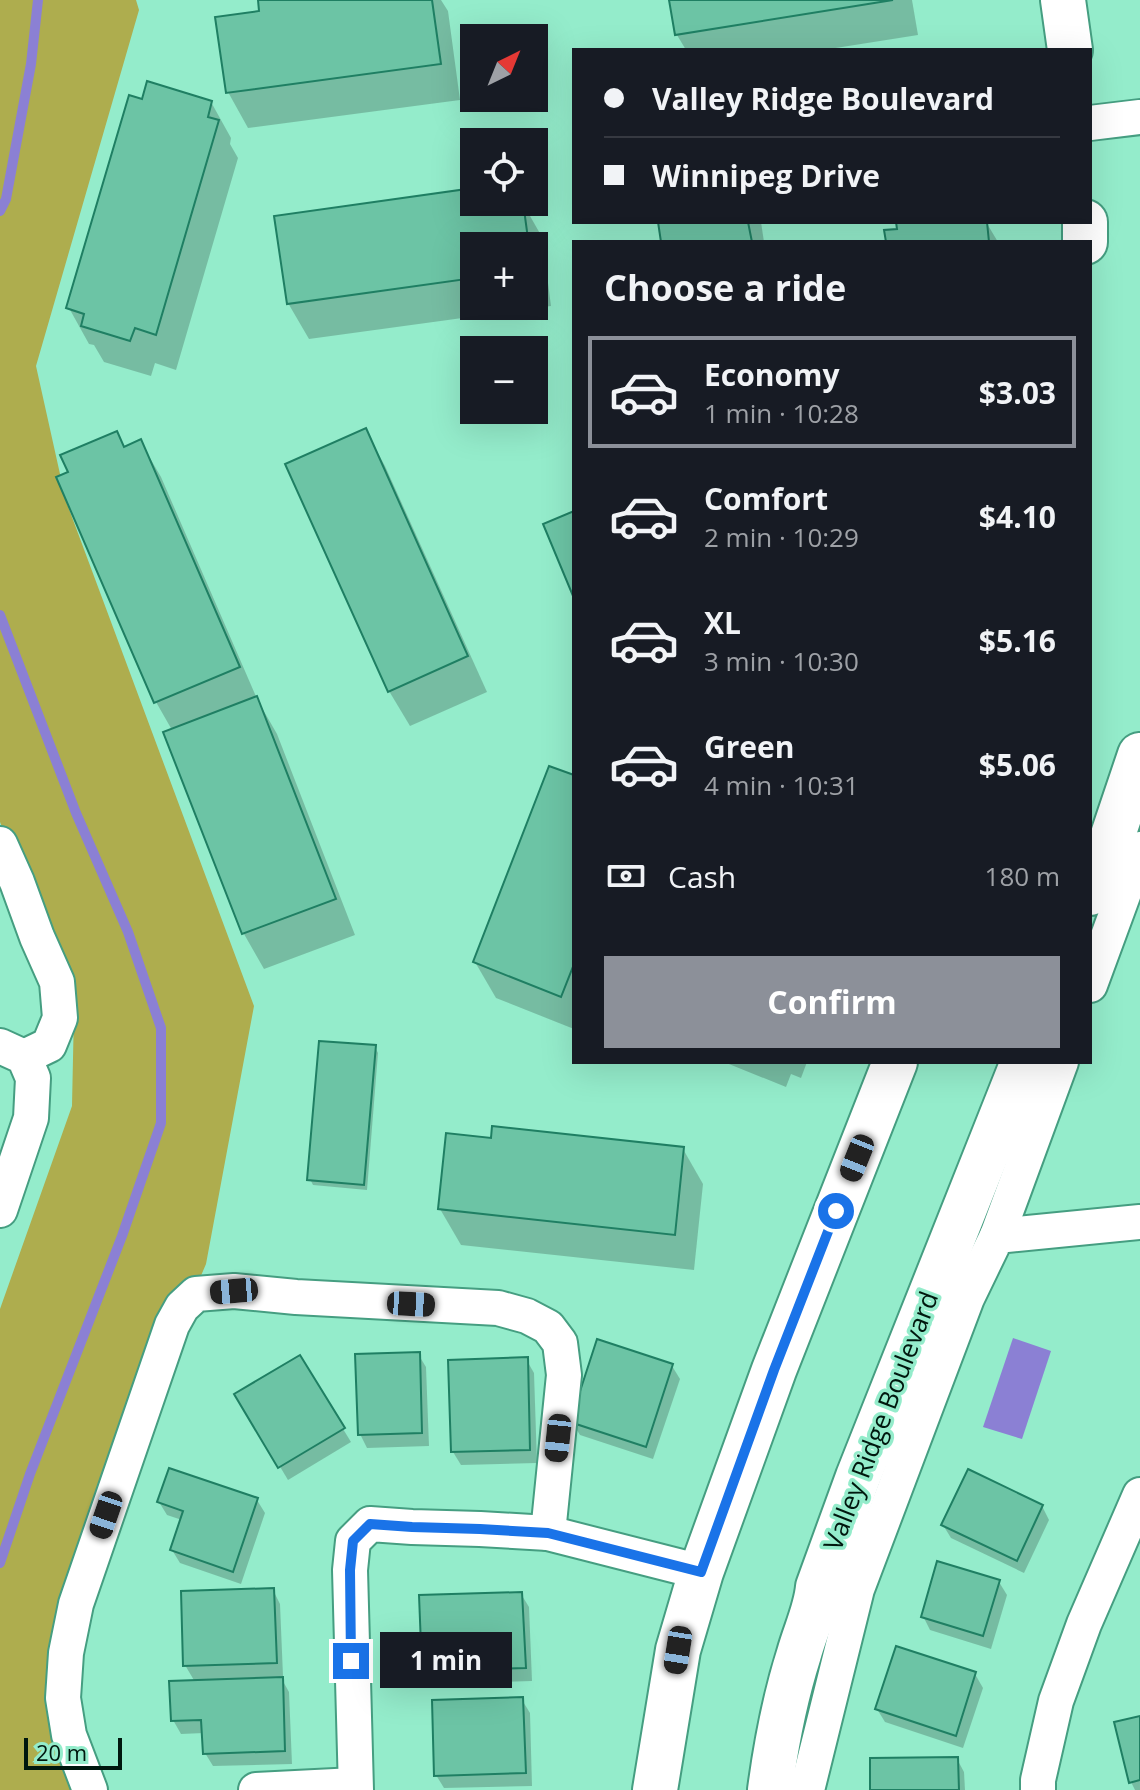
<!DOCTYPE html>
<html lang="en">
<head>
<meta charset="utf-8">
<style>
  :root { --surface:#171b24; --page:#242831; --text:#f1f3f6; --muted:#9ea1a6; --line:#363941; --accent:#8c9099 }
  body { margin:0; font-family:"Open Sans",sans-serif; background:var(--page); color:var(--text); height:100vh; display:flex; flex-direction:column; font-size:30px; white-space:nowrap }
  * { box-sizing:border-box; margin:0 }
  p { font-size:26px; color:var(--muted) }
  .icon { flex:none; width:44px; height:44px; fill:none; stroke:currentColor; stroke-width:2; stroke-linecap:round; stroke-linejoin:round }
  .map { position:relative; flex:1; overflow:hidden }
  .sheet { position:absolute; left:572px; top:240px; width:520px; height:824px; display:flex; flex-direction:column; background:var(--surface); border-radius:0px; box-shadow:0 8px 32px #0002 }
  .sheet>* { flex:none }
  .guide { position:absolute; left:572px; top:48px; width:520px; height:176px; border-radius:0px; box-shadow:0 8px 32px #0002; display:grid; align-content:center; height:176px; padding:0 32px; background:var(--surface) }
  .needle { width:52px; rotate:43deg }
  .fabs { position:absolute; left:460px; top:24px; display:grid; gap:16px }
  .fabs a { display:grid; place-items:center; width:88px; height:88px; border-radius:0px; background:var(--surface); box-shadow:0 8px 32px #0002; font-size:40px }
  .scale { position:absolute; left:24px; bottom:20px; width:98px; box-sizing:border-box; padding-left:8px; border:4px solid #00170e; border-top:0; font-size:22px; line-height:28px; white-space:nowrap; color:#00170e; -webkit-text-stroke:6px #94eccb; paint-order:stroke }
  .end { position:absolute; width:36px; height:36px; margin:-18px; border:10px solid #1a73e8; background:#fff; box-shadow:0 0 0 4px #fff }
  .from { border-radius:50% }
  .bubble { position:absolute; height:56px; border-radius:0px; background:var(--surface); box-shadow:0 8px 32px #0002; font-size:26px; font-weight:700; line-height:56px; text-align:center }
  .car { position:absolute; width:24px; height:48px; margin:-24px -12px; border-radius:10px; box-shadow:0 0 6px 2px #0007; background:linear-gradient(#222 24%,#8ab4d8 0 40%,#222 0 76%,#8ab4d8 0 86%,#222 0) }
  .guide b { display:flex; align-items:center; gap:28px; height:76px; font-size:30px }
  .guide b+b { border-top:2px solid var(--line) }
  .guide i { width:20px; height:20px; background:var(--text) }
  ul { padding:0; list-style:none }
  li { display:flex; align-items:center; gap:24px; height:112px; margin:0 16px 12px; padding:0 16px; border:4px solid transparent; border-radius:0px }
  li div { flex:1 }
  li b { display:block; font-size:30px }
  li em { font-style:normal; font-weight:700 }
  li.active { border-color:var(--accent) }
  li>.icon { width:72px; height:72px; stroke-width:1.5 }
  h2 { padding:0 32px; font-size:36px; line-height:96px }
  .pay { display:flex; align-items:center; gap:20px; height:88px; padding:0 32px; font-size:30px }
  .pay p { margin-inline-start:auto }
  .primary-button { display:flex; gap:16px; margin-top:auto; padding:16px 32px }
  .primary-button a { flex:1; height:92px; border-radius:0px; background:var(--accent); color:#fff; font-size:32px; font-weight:700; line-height:92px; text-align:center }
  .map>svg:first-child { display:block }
  .green { fill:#aead4e }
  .water { fill:#8b80d4 }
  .shadow { fill:#0003; fill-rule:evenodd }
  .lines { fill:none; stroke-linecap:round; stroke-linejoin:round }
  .stream { stroke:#8b80d4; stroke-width:10 }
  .building { fill:#6cc4a5; stroke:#1f7f63; stroke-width:2 }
  .minor-casing { stroke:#459e81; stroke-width:38 }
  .major-casing { stroke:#459e81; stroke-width:48 }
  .minor { stroke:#fff; stroke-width:34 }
  .major { stroke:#fff; stroke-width:44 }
  .route { stroke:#1a73e8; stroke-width:10 }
  .labels { text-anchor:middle; stroke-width:7; stroke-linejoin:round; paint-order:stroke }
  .street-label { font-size:26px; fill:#00170e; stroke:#94eccb }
</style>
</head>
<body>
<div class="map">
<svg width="1140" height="1790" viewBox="0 0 1140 1790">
  <rect width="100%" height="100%" fill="#94eccb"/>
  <polygon class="green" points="0,0 136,0 139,10 36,366 66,501 254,1006 206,1264 60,1605 73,1790 0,1790 0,1309 72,1106 74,1011 0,822"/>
  <polygon class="water" points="1013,1338 1051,1351 1022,1439 983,1427"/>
  <g class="shadow">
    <polygon points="260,0 441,0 448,11 460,100 248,128 228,92 262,12"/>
    <polygon points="671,0 912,0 918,35 823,50 686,50 677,35"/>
    <polygon points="143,101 211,102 231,138 230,144 238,158 176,370 155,363 151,376 104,362 94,345 89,344 69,308"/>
    <path d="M474 190V202H522L542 237 551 306 309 339 288 303ZM474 246H534V306H474Z"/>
    <polygon points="660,222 761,222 764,242 663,242"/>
    <polygon points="898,222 986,222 998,242 888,242 899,230"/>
    <polygon points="365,430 385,466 487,692 410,726 389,691"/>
    <polygon points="140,441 161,477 258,701 277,734 355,935 264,969 244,934 166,733 172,730 156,702 59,478"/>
    <polygon points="574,777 574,1029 496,998 475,962"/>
    <polygon points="375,1047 378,1053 367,1190 313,1185 310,1179"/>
    <polygon points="724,1062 807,1062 801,1078 791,1074 786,1087"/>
    <polygon points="493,1141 683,1149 703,1184 694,1270 461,1245 440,1209"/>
    <polygon points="418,1354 426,1367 429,1446 367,1448 360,1434"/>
    <polygon points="299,1357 351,1442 288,1480 237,1395"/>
    <polygon points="526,1359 534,1373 537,1463 461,1465 453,1452"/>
    <polygon points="672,1366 680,1379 653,1459 580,1435 572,1422"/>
    <polygon points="257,1500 265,1513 241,1584 180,1563 172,1550 182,1520 167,1515 159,1502"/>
    <polygon points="1042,1506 1049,1520 1024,1573 951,1538 943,1525"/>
    <polygon points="999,1582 1007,1595 991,1649 930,1630 923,1616"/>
    <polygon points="273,1590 280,1604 283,1676 280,1676 289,1692 292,1764 213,1766 205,1753 204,1733 181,1734 173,1720 195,1682 185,1665"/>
    <polygon points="521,1594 529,1607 532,1681 431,1684 424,1670"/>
    <polygon points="975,1674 983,1688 963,1748 885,1722 877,1709"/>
    <polygon points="522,1700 530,1713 532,1786 444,1788 436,1775"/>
    <polygon points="1140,1718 1140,1790 1135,1790 1131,1782"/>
    <polygon points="957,1759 964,1772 965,1790 872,1790"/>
  </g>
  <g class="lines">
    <g class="stream">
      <polyline points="0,211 6,199 31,64 38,0"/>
      <polyline points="0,615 76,813 128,932 161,1028 161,1123 122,1236 30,1474 0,1563"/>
    </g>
  </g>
  <g class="building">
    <polygon points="258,0 432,0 441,64 226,93 215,17 259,11"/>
    <polygon points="669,0 893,0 675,35"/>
    <polygon points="147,81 212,101 208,117 219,120 156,335 135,328 130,341 81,326 84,314 66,308 129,95 142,99"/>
    <polygon points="474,188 474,202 523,202 529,246 474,246 474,278 287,304 274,216"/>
    <polygon points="658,222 748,222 752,242 661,242"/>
    <polygon points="896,222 987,222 989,242 886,242 884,230 897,229"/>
    <polygon points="366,428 468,656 388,692 285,464"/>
    <polygon points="117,431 124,447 141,439 240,667 154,703 56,477 68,472 60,455"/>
    <polygon points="574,511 574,596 573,596 543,524"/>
    <polygon points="257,696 336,899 242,934 163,732"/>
    <polygon points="549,766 574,775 574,964 561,997 473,962"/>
    <polygon points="319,1041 376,1045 364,1185 307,1180"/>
    <polygon points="492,1126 684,1147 675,1235 438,1209 446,1133 491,1138"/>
    <polygon points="597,1339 673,1364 646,1447 570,1422"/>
    <polygon points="420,1352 422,1433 358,1435 355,1354"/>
    <polygon points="300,1355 345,1428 278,1468 234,1394"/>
    <polygon points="528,1357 530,1450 451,1452 448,1360"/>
    <polygon points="169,1468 258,1498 233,1572 170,1550 183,1511 157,1502"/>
    <polygon points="968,1469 1043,1505 1017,1561 941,1525"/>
    <polygon points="937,1561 1000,1580 983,1636 921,1617"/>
    <polygon points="274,1588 277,1663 183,1666 181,1591"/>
    <polygon points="522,1592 526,1668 422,1671 419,1595"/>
    <polygon points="896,1646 976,1672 956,1736 875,1709"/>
    <polygon points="283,1677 285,1751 203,1754 201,1720 171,1721 169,1681"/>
    <polygon points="523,1697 526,1773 434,1776 432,1700"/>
    <polygon points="1140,1716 1140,1780 1129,1783 1114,1722"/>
    <polygon points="958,1757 959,1790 870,1790 870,1758"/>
  </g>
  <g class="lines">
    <defs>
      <g id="minor">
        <polyline points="1090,123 1140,117"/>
        <polyline points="0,844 17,882 37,937 57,982 60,1018 49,1045 24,1057"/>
        <polyline points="1090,985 1140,849"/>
        <polyline points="0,1046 24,1057 33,1078 31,1118 0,1210"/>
        <polyline points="997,1236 1061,1062"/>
        <polyline points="90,1790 69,1735 63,1698 66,1653 76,1604 172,1325 182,1307 196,1294 234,1291 296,1297 498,1308 527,1316 548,1327 560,1343 564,1375 548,1533"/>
        <polyline points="256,1790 355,1785"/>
        <polyline points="356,1790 350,1570 353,1541 370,1524 412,1527 480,1529 548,1533 701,1572"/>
        <polyline points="807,1790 857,1589 967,1298 997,1236 1140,1222"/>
        <polyline points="1038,1790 1038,1780 1056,1701 1084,1624 1140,1495"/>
      </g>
      <g id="major">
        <polyline points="1063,0 1070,50"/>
        <polyline points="1085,222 1085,242"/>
        <polyline points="1090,893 1110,844 1140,755"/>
        <polyline points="655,1790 678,1650 701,1572 774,1370 895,1062"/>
        <path d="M770 1790C776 1745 785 1698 799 1654 805 1632 816 1610 818 1587L858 1477 1023 1062"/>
      </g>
    </defs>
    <use href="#minor" class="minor-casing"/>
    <use href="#major" class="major-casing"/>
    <use href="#minor" class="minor"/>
    <use href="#major" class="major"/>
  </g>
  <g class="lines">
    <polyline class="route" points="351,1661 350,1570 353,1541 370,1524 412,1527 480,1529 548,1533 701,1572 774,1370 836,1211"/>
  </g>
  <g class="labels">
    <g class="street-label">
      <text transform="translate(881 1421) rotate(-69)" y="9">Valley Ridge Boulevard</text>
    </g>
  </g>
</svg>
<div class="fabs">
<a><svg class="needle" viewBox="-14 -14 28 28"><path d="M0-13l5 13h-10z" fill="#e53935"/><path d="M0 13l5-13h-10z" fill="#9ea1a6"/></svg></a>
<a><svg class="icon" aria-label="locate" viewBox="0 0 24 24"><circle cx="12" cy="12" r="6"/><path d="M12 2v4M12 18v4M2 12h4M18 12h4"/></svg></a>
<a>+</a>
<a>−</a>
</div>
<div class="scale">20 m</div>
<i class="end from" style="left:836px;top:1211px"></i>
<i class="end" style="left:351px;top:1661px"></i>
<div class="bubble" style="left:380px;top:1632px;width:132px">1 min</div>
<i class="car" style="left:857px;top:1158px;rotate:202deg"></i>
<i class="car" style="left:234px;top:1291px;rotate:265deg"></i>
<i class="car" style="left:411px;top:1304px;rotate:93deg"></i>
<i class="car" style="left:558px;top:1438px;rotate:186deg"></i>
<i class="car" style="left:106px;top:1515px;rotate:199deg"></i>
<i class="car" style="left:678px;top:1650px;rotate:189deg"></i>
<div class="guide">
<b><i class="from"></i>Valley Ridge Boulevard</b>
<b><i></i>Winnipeg Drive</b>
</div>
<section class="sheet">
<h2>Choose a ride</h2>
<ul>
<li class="active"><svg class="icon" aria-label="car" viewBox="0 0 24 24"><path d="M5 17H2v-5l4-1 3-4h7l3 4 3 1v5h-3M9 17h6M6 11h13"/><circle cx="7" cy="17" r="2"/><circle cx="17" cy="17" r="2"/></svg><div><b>Economy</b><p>1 min · 10:28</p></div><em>$3.03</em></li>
<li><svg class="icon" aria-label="car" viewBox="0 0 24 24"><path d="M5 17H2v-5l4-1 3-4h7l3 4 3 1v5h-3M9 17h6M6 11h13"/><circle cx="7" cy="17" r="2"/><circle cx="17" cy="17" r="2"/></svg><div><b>Comfort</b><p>2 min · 10:29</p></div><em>$4.10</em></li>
<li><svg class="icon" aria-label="car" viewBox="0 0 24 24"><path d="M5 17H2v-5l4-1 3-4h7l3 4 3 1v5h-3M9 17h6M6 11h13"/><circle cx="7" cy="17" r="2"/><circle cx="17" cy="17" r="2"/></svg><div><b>XL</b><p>3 min · 10:30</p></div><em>$5.16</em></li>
<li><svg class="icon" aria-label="car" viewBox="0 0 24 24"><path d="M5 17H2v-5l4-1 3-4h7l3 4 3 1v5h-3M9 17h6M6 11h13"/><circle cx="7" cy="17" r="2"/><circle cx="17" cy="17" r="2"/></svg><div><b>Green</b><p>4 min · 10:31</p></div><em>$5.06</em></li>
</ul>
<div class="pay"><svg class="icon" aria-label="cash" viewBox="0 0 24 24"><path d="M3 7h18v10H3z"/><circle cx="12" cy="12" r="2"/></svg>Cash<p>180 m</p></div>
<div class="primary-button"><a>Confirm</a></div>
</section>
</div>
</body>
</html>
